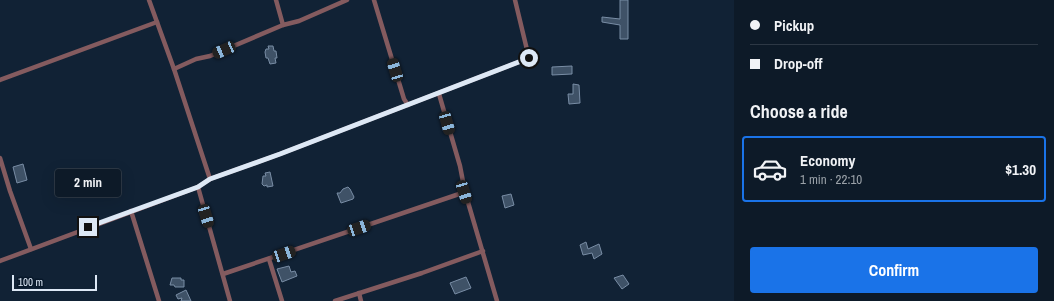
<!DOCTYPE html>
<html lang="en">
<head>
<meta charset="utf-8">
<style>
  :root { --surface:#0d1a28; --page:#1b2734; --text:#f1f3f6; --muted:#9aa1a8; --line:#2d3845; --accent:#1a73e8 }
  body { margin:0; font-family:"Archivo Narrow",sans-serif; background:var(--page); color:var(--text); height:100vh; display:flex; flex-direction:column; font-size:15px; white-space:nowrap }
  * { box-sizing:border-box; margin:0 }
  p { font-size:13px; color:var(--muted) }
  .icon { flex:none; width:22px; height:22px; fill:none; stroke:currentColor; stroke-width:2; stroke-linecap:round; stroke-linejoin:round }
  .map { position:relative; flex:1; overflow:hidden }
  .panel { display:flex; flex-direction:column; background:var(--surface); width:320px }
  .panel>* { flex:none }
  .banner { display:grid; align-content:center; height:88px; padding:0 16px; background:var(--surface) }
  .scale { position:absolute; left:12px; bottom:10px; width:85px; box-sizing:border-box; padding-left:4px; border:2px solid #dde8f5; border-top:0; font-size:11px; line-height:14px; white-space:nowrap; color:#dde8f5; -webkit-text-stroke:3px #08182a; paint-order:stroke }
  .end { position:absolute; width:18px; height:18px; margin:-9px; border:5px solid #dde8f5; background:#111; box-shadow:0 0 0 2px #111 }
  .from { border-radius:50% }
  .bubble { position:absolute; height:28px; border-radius:4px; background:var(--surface); box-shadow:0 4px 16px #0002,0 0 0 1px var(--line); font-size:13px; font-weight:700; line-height:28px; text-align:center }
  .car { position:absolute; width:12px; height:24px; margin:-12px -6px; border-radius:5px; box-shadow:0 0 3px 1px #0007; background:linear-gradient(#222 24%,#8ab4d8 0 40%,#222 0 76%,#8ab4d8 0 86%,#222 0) }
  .banner b { display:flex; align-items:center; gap:14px; height:38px; font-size:15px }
  .banner b+b { border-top:1px solid var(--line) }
  .banner i { width:10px; height:10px; background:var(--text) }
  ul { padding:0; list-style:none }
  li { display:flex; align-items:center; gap:12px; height:66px; margin:0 8px 6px; padding:0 8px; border:2px solid transparent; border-radius:4px }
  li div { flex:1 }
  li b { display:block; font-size:15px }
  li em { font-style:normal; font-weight:700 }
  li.on { border-color:var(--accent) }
  li>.icon { width:36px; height:36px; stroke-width:1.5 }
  h2 { padding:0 16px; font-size:18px; line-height:48px }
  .primary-button { display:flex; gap:8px; margin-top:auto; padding:8px 16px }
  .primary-button a { flex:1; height:46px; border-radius:4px; background:var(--accent); color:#fff; font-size:16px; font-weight:700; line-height:46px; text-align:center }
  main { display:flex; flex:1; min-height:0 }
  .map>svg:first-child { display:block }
  .building { fill:#3f5267; stroke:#798da5 }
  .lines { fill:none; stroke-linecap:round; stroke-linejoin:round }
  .minor { stroke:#845b5f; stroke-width:4.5 }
  .route { stroke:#dde8f5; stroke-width:5 }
</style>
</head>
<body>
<main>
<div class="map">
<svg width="734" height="301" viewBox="0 0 734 301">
  <rect width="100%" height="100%" fill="#112235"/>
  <g class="building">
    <polygon points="620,0 628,0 628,39 620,39 620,25 602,22 602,17 620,19"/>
    <polygon points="268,46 273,46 274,51 276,51 277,58 275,58 276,63 270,64 268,58 266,58 265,52 266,49 269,49"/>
    <polygon points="572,66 572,74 552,75 552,67"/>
    <polygon points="573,84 579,85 580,103 569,104 568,94 573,94"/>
    <polygon points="23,164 27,180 17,183 13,167"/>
    <polygon points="270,172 273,186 267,187 267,185 264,186 262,184 263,176 266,176 265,173"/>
    <polygon points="348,187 350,189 354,197 353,199 341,203 337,193 340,193 343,189"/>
    <polygon points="511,194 514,205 505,208 502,196"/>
    <polygon points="586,242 588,249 599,244 602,254 594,259 592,253 583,255 580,245"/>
    <polygon points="289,266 291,272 295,271 297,276 282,282 277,269"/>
    <polygon points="623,275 629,284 622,289 614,278"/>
    <polygon points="466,277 471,288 455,294 450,283"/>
    <polygon points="172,278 181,278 181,280 184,280 184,287 175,287 174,285 170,285"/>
    <polygon points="186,290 191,301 181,301 182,298 178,299 176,295"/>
  </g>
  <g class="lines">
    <g class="minor">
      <polyline points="149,0 174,69 210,179"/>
      <polyline points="276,0 283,25"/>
      <polyline points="374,0 404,99 408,105"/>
      <polyline points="174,69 196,59 210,56 283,25 299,21 347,0"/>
      <polyline points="0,80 157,22"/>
      <polyline points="439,94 460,166 465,192 497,301"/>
      <polyline points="0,158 10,191 31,249"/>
      <polyline points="198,187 230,301"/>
      <polyline points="131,211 159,301"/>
      <polyline points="269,259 282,301"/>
      <polyline points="0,261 198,187 210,179 280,154 529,58 515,0"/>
      <polyline points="223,274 465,192"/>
      <polyline points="359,293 361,301"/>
      <polyline points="335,301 422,273 483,251"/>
    </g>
  </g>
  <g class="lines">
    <polyline class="route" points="88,227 198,187 210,179 280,154 529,58"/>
  </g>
</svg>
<div class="scale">100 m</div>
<i class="end from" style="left:529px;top:58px"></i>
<i class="end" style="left:88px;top:227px"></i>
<div class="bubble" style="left:55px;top:169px;width:66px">2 min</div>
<i class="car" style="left:224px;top:50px;rotate:247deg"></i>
<i class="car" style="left:395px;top:70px;rotate:343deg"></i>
<i class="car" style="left:447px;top:123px;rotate:164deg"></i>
<i class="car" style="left:464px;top:192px;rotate:163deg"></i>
<i class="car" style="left:206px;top:216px;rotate:163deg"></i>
<i class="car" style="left:359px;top:228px;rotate:71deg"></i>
<i class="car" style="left:284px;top:254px;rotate:71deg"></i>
</div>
<section class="panel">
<div class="banner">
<b><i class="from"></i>Pickup</b>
<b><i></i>Drop-off</b>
</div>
<h2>Choose a ride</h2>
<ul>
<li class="on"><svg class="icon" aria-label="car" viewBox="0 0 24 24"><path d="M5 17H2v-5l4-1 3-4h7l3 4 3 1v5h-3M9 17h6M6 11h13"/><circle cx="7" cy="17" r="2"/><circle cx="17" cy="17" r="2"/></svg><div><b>Economy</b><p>1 min · 22:10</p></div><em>$1.30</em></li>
</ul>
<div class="primary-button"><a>Confirm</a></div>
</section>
</main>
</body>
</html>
